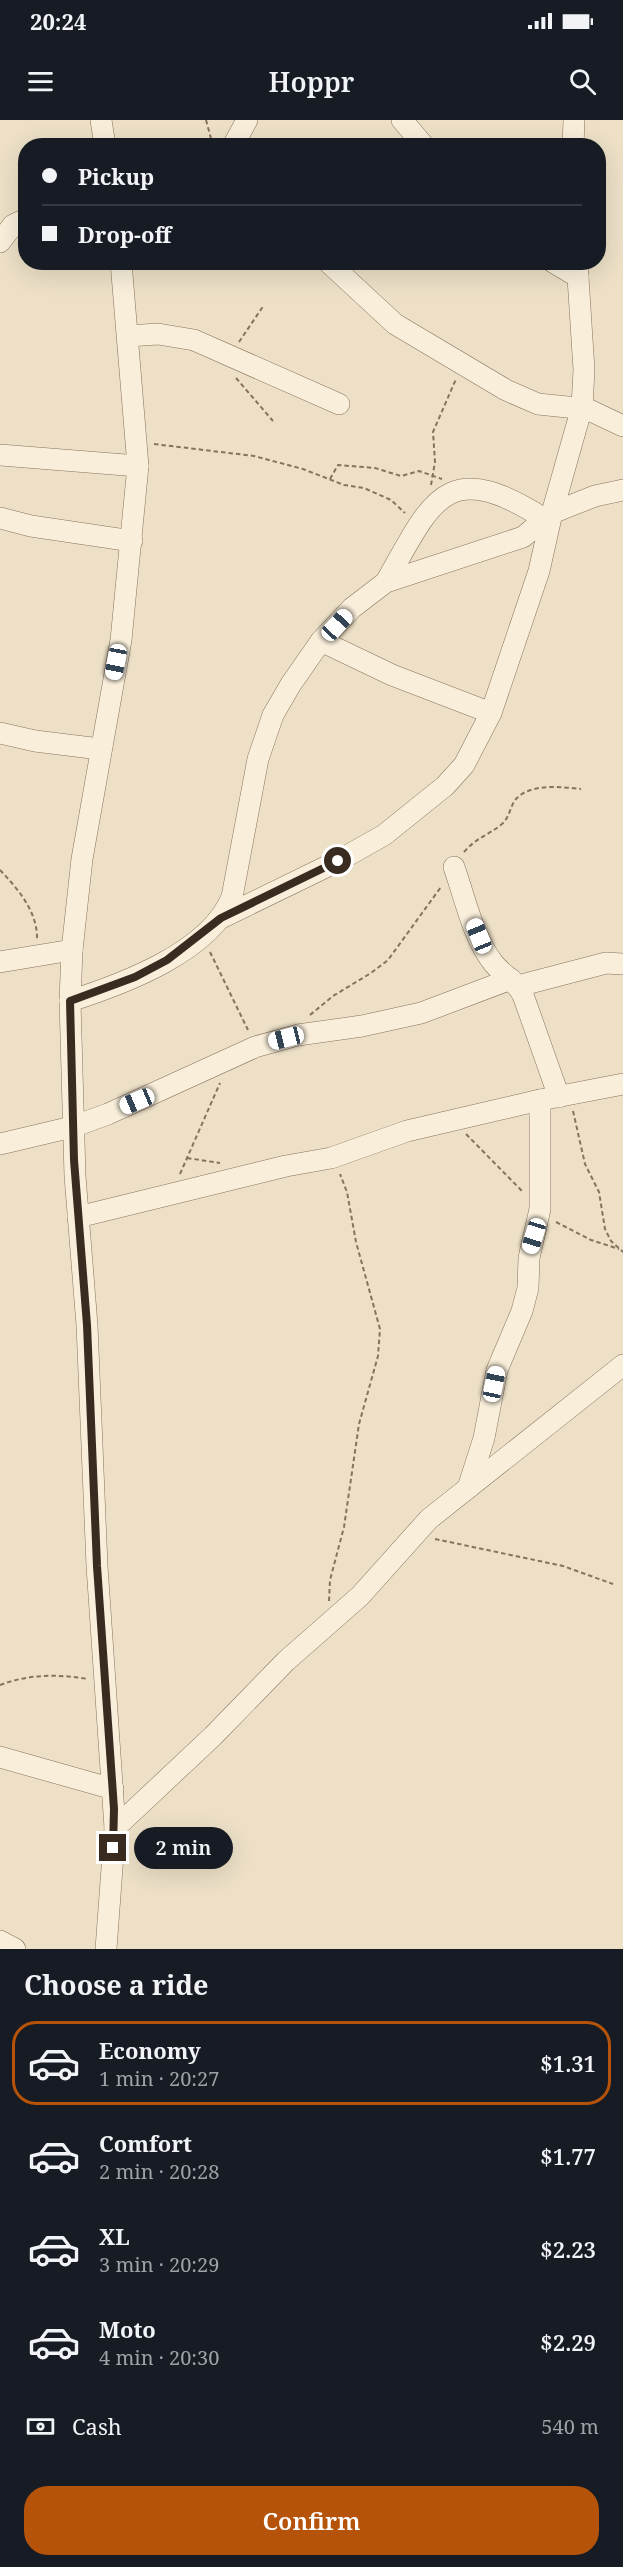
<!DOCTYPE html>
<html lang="en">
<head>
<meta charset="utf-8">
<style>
  :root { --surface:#171b24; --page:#242831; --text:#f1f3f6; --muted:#9ea1a6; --line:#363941; --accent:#b45309 }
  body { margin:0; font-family:"Noto Serif",serif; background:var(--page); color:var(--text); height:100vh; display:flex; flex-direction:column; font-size:22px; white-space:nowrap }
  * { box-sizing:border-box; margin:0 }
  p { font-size:20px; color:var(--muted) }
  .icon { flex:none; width:33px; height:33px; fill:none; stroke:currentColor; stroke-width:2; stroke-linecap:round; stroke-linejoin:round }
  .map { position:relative; height:1829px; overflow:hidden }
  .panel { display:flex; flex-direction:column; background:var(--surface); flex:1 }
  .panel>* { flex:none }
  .hud { position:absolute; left:18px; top:18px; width:588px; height:132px; border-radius:24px; box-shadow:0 6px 24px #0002; display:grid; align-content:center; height:132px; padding:0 24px; background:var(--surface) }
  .end { position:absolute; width:27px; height:27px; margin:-14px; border:8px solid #392b20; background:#fff; box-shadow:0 0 0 3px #fff }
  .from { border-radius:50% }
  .bubble { position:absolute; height:42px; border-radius:21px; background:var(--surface); box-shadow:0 6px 24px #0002; font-size:20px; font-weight:600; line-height:42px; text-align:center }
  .car { position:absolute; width:18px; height:36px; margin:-18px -9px; border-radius:8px; box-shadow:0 0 4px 2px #0007; background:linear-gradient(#fff 24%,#345 0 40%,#fff 0 76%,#345 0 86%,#fff 0) }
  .hud b { display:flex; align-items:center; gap:21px; height:57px; font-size:22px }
  .hud b+b { border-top:2px solid var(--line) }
  .hud i { width:15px; height:15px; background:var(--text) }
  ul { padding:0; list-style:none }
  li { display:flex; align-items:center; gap:18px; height:84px; margin:0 12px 9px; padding:0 12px; border:3px solid transparent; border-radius:24px }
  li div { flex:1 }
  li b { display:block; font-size:22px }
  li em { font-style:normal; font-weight:600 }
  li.on { border-color:var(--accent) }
  li>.icon { width:54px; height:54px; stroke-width:1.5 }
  h2 { padding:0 24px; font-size:27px; line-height:72px }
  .pay { display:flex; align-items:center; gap:15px; height:66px; padding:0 24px; font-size:22px }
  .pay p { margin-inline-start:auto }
  .cta { display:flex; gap:12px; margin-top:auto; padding:12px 24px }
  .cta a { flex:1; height:69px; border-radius:24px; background:var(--accent); color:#fff; font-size:24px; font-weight:600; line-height:69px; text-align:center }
  .status { display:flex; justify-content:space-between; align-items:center; height:42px; padding:0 30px; background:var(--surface); direction:ltr }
  .status svg { height:16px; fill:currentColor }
  header { display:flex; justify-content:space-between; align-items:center; height:78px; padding:0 24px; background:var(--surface); font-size:27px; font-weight:600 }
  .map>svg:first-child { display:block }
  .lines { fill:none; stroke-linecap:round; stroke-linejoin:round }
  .minor-casing { stroke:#88725d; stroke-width:22 }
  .path { stroke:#88725d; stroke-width:2; stroke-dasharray:4.5 3; stroke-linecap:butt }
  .minor { stroke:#f8eeda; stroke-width:21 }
  .route { stroke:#392b20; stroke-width:8 }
</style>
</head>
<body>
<div class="status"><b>20:24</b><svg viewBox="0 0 49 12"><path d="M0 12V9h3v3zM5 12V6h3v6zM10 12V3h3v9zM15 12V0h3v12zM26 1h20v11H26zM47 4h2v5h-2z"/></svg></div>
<header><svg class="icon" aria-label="menu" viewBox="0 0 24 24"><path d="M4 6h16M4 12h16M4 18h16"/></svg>Hoppr<svg class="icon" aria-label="search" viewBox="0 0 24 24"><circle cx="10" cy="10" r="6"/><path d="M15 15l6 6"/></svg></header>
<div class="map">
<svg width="623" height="1829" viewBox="0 0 623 1829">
  <rect width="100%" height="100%" fill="#ede0c7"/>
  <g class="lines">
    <defs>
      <g id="minor">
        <polyline points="101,0 105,26"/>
        <polyline points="402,0 424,26"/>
        <polyline points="233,26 247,0"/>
        <polyline points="573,26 574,0"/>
        <polyline points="0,122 13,105 26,99"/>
        <polyline points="328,142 395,204 506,270 538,284 587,289 623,306"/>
        <polyline points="553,142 578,157"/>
        <polyline points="128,216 158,214 194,220 339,284"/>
        <polyline points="0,335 138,346"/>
        <polyline points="0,398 31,406 132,421"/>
        <path d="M386 462C433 378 447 336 546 400"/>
        <polyline points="321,521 392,555 491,593"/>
        <polyline points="0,613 35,621 100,629"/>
        <path d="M454 747C465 778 473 818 494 844 504 856 516 861 523 875L559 977"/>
        <polyline points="221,798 338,741 384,715 445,666 464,645 491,593 539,451 552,393 595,376 623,370"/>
        <polyline points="0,842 72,830"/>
        <polyline points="518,866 606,843 623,844"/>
        <path d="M70 881C123 864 210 832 232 777L258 639 273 595 291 564 321 521 352 488 386 462 523 417 552 393 582 287 584 250 577 142"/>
        <polyline points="0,1024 72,1007 108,994 255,927 298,915 362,906 421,893 511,859"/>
        <polyline points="78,1097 286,1046 331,1038 407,1011 540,980 623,964"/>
        <polyline points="468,1368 484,1318 497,1250 522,1191 528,1168 529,1138 540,1089 540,980"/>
        <polyline points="0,1637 113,1669"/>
        <polyline points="115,1708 213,1616 286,1541 360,1476 429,1399 623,1245"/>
        <polyline points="0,1821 15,1829"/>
        <polyline points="106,1829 115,1708 97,1446 87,1205 75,1056 70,881 72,830 82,739 121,520 138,346 121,142"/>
      </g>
    </defs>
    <use href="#minor" class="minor-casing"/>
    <g class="path">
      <polyline points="206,0 213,26"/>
      <polyline points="239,222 264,185"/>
      <polyline points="236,258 273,301"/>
      <polyline points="154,324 254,336 303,349 344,365 364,368 391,380 405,393"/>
      <polyline points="330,359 338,345 375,348 401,356 419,351 442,359"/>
      <polyline points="431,365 435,342 433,312 456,259"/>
      <path d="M464 732C477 717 489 715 502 704 510 697 510 686 516 679 530 663 562 667 581 669"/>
      <path d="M0 750C18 769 38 792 37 820"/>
      <polyline points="210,832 248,910"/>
      <polyline points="310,895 333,876 371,853 388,840 441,767"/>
      <polyline points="573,991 585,1044 599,1072 605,1109 611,1121 623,1132"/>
      <polyline points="466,1014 523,1072"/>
      <polyline points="187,1038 220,1043"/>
      <polyline points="180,1054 220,963"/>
      <polyline points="556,1102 591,1120 619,1129"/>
      <polyline points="435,1419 563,1446 613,1464"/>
      <polyline points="329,1481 330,1460 344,1407 359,1304 378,1236 380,1209 356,1122 347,1072 340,1054"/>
      <path d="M0 1565C29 1554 58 1554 88 1559"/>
    </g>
    <use href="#minor" class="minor"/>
  </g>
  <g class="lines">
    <polyline class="route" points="113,1728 114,1689 97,1446 87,1205 74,1040 70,881 135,857 167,840 221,798 338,741"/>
  </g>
</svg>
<i class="end from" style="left:338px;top:741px"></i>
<i class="end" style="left:113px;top:1728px"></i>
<div class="bubble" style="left:134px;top:1707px;width:99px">2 min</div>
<i class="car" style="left:337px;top:505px;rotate:43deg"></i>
<i class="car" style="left:116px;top:542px;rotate:191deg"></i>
<i class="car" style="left:479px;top:816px;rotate:338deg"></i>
<i class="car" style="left:286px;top:918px;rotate:256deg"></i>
<i class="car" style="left:137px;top:981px;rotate:247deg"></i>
<i class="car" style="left:534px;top:1116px;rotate:197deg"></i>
<i class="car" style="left:494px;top:1264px;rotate:12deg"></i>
<div class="hud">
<b><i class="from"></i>Pickup</b>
<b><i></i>Drop-off</b>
</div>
</div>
<section class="panel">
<h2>Choose a ride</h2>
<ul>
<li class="on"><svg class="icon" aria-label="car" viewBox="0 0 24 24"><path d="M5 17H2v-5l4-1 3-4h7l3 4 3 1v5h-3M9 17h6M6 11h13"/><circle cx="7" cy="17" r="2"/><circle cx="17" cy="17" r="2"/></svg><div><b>Economy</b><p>1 min · 20:27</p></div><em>$1.31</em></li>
<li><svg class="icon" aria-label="car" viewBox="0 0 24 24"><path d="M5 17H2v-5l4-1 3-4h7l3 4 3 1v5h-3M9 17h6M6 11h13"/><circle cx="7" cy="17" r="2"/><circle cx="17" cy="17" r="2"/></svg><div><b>Comfort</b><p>2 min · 20:28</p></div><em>$1.77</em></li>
<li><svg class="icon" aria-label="car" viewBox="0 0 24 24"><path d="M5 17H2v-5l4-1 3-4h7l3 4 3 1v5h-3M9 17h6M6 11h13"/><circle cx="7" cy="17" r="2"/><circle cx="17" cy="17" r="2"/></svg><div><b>XL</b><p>3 min · 20:29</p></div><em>$2.23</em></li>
<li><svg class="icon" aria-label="car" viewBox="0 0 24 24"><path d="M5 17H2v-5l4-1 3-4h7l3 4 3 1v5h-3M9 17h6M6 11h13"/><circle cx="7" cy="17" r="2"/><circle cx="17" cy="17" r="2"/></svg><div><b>Moto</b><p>4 min · 20:30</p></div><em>$2.29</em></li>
</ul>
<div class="pay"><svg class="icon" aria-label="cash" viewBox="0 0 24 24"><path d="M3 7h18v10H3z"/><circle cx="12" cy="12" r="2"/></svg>Cash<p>540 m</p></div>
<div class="cta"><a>Confirm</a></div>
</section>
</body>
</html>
